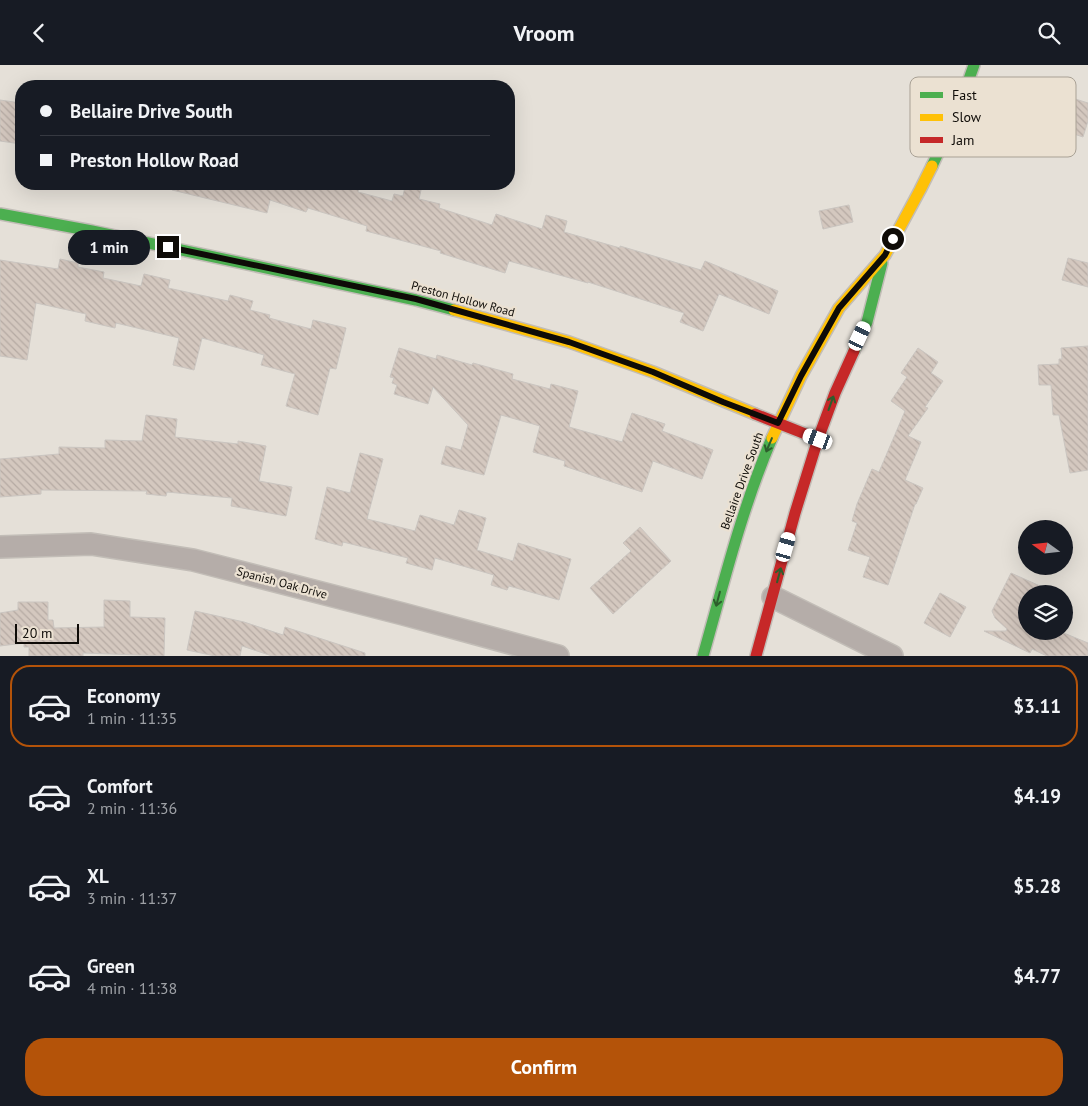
<!DOCTYPE html>
<html lang="en">
<head>
<meta charset="utf-8">
<style>
  :root { --surface:#171b24; --page:#242831; --text:#f1f3f6; --muted:#9ea1a6; --line:#363941; --accent:#b45309 }
  body { margin:0; font-family:"PT Sans",sans-serif; background:var(--page); color:var(--text); height:100vh; display:flex; flex-direction:column; font-size:19px; white-space:nowrap }
  * { box-sizing:border-box; margin:0 }
  p { font-size:16px; color:var(--muted) }
  .icon { flex:none; width:28px; height:28px; fill:none; stroke:currentColor; stroke-width:2; stroke-linecap:round; stroke-linejoin:round }
  .map { position:relative; height:591px; overflow:hidden }
  .details { display:flex; flex-direction:column; background:var(--surface); flex:1 }
  .details>* { flex:none }
  .top-card { position:absolute; left:15px; top:15px; width:500px; height:110px; border-radius:20px; box-shadow:0 5px 20px #0002; display:grid; align-content:center; height:110px; padding:0 25px; background:var(--surface) }
  .needle { width:32px; rotate:285deg }
  .fabs { position:absolute; left:1018px; top:455px; display:grid; gap:10px }
  .fabs a { display:grid; place-items:center; width:55px; height:55px; border-radius:50%; background:var(--surface); box-shadow:0 5px 20px #0002; font-size:25px }
  .scale { position:absolute; left:15px; bottom:12px; width:64px; box-sizing:border-box; padding-left:5px; border:2px solid #0e0b07; border-top:0; font-size:14px; line-height:18px; white-space:nowrap; color:#0e0b07; -webkit-text-stroke:4px #ebe1d2; paint-order:stroke }
  .end { position:absolute; width:22px; height:22px; margin:-11px; border:6px solid #0e0b07; background:#fff; box-shadow:0 0 0 2px #fff }
  .from { border-radius:50% }
  .bubble { position:absolute; height:35px; border-radius:18px; background:var(--surface); box-shadow:0 5px 20px #0002; font-size:16px; font-weight:700; line-height:35px; text-align:center }
  .car { position:absolute; width:15px; height:30px; margin:-15px -8px; border-radius:6px; box-shadow:0 0 4px 1px #0007; background:linear-gradient(#fff 24%,#345 0 40%,#fff 0 76%,#345 0 86%,#fff 0) }
  .top-card b { display:flex; align-items:center; gap:18px; height:48px; font-size:19px }
  .top-card b+b { border-top:1px solid var(--line) }
  .top-card i { width:12px; height:12px; background:var(--text) }
  ul { padding:9px 0 0; list-style:none }
  li { display:flex; align-items:center; gap:15px; height:82px; margin:0 10px 8px; padding:0 15px; border:2px solid transparent; border-radius:20px }
  li div { flex:1 }
  li b { display:block; font-size:19px }
  li em { font-style:normal; font-weight:700 }
  li.on { border-color:var(--accent) }
  li>.icon { width:45px; height:45px; stroke-width:1.5 }
  .action { display:flex; gap:10px; margin-top:auto; padding:10px 25px }
  .action a { flex:1; height:58px; border-radius:20px; background:var(--accent); color:#fff; font-size:20px; font-weight:700; line-height:58px; text-align:center }
  header { display:flex; justify-content:space-between; align-items:center; height:65px; padding:0 25px; background:var(--surface); font-size:22px; font-weight:700 }
  .map>svg:first-child { display:block }
  .building { fill:url(#building-back-hatch); stroke:#cac5c0 }
  .lines { fill:none; stroke-linecap:round; stroke-linejoin:round }
  .street-casing { stroke:#c2bdb7; stroke-width:24 }
  .fast-casing { stroke:#c2bdb7; stroke-width:14 }
  .slow-casing { stroke:#c2bdb7; stroke-width:14 }
  .jam-casing { stroke:#c2bdb7; stroke-width:14 }
  .street { stroke:#b5ada9; stroke-width:21 }
  .fast { stroke:#4caf50; stroke-width:11 }
  .slow { stroke:#ffc107; stroke-width:11 }
  .jam { stroke:#c62828; stroke-width:11 }
  .oneway { stroke:#2d5d2c }
  .route { stroke:#0e0b07; stroke-width:6 }
  .labels { text-anchor:middle; stroke-width:4.5; stroke-linejoin:round; paint-order:stroke }
  .street-label { font-size:12px; fill:#0e0b07; stroke:#ebe1d2 }
  .key { fill:#ebe1d2; stroke:#a9a195; stroke-width:1 }
  .key-label { font-size:14px; fill:#0e0b07 }
</style>
</head>
<body>
<header><svg class="icon" aria-label="back" viewBox="0 0 24 24"><path d="M15 5l-7 7 7 7"/></svg>Vroom<svg class="icon" aria-label="search" viewBox="0 0 24 24"><circle cx="10" cy="10" r="6"/><path d="M15 15l6 6"/></svg></header>
<div class="map">
<svg width="1088" height="591" viewBox="0 0 1088 591">
  <defs>
    <pattern id="building-back-hatch" width="6" height="6" patternUnits="userSpaceOnUse" patternTransform="scale(1.25)"><rect width="6" height="6" fill="#d4c8bf"/><path d="M-1 5l2 2M0 0l6 6M5-1l2 2" fill="none" stroke="#b5aaa3"/></pattern>
  </defs>
  <rect width="100%" height="100%" fill="#e5e0d8"/>
  <g class="building">
    <polygon points="1069,32 1088,38 1088,56 1083,72 1056,63 1063,42 1065,43"/>
    <polygon points="0,35 21,38 21,79 0,76"/>
    <polygon points="173,119 360,119 358,127 392,136 394,129 403,131 405,121 421,125 419,134 440,139 439,143 492,160 496,149 542,164 546,150 567,156 564,167 620,183 620,181 701,205 705,196 778,226 769,249 719,229 703,266 680,257 684,248 588,217 588,218 509,196 505,208 440,188 441,186 366,166 367,161 308,143 306,147 270,135 267,148 172,125"/>
    <polygon points="849,140 853,157 823,164 819,146"/>
    <polygon points="1068,193 1088,198 1088,222 1062,215"/>
    <polygon points="60,194 78,198 78,202 104,207 103,213 141,221 144,209 170,215 168,223 228,236 230,230 253,236 250,245 270,250 269,253 311,264 313,255 346,263 336,304 330,303 318,350 286,341 295,309 261,300 264,290 202,273 194,305 173,300 179,273 116,258 115,263 85,256 86,249 36,238 27,295 0,291 0,195 58,204"/>
    <polygon points="1088,281 1088,405 1070,408 1059,350 1053,350 1051,320 1039,320 1038,300 1059,299 1059,294 1062,294 1061,283"/>
    <polygon points="399,283 436,294 437,290 472,300 473,298 513,309 512,314 550,324 551,319 578,326 569,362 622,377 632,348 665,359 662,366 713,385 702,414 653,396 642,427 564,401 565,396 533,387 540,361 501,350 484,410 441,399 446,381 461,385 468,360 433,322 428,339 394,329 397,320 392,318 394,313 390,312"/>
    <polygon points="918,283 938,297 931,308 943,316 925,342 928,343 908,371 921,377 905,415 923,423 916,439 915,439 888,520 863,512 870,492 848,485 857,458 852,456 857,439 872,404 879,407 905,346 891,336 907,312 901,308"/>
    <polygon points="146,350 177,354 175,372 238,379 238,376 266,381 259,416 292,422 286,451 231,441 232,433 167,427 166,431 146,429 147,426 41,425 41,429 0,432 0,394 59,389 59,382 105,383 105,375 142,376"/>
    <polygon points="360,388 383,394 367,454 415,466 420,450 454,460 459,445 486,453 477,485 513,496 518,478 571,494 559,535 509,521 507,525 491,520 494,510 435,493 432,505 406,498 408,493 343,477 342,481 315,474 327,422 350,428"/>
    <polygon points="640,462 671,496 613,549 590,523 631,486 623,478"/>
    <polygon points="1011,508 1058,529 1026,529 1026,566 1059,566 1088,578 1088,591 1047,591 1032,584 1030,588 984,566 1006,566 1007,564 995,553 992,546"/>
    <polygon points="940,528 966,542 950,572 924,558"/>
    <polygon points="104,535 130,536 130,552 165,553 164,591 83,588 83,591 29,591 29,582 24,582 24,578 0,581 0,548 18,545 18,537 48,537 48,555 53,555 54,563 104,562"/>
    <polygon points="195,546 244,557 283,570 285,562 365,588 365,591 272,591 242,581 240,591 215,591 187,585"/>
  </g>
  <g class="lines">
    <defs>
      <g id="street">
        <polyline points="0,482 91,479 193,495 403,549 558,591"/>
        <polyline points="773,532 892,591"/>
      </g>
      <g id="fast">
        <polyline points="932,101 958,45 974,0"/>
        <polyline points="0,149 92,166 416,235 454,245"/>
        <polyline points="854,286 867,257 882,198"/>
        <path d="M703 591C724 517 742 443 772 373"/>
      </g>
      <g id="slow">
        <polyline points="454,245 569,277 653,307 755,349"/>
        <polyline points="772,373 801,311 839,243 885,190 920,125 932,101"/>
      </g>
      <g id="jam">
        <polyline points="755,349 818,374"/>
        <polyline points="756,591 795,448 818,374 835,328 854,286"/>
      </g>
    </defs>
    <use href="#street" class="street-casing"/>
    <use href="#fast" class="fast-casing"/>
    <use href="#slow" class="slow-casing"/>
    <use href="#jam" class="jam-casing"/>
    <use href="#street" class="street"/>
    <use href="#fast" class="fast"/>
    <use href="#slow" class="slow"/>
    <use href="#jam" class="jam"/>
  </g>
  <defs><path id="oneway-shaft" d="M-6 0H5M1.5-3L5.5 0L1.5 3" fill="none" stroke-width="1.6" stroke-linecap="round" stroke-linejoin="round" transform="scale(1.25)"/></defs>
  <g class="oneway">
    <use href="#oneway-shaft" transform="translate(831 338) rotate(-70)"/>
    <use href="#oneway-shaft" transform="translate(769 380) rotate(113)"/>
    <use href="#oneway-shaft" transform="translate(779 510) rotate(-75)"/>
    <use href="#oneway-shaft" transform="translate(718 534) rotate(105)"/>
  </g>
  <g class="lines">
    <polyline class="route" points="168,182 416,234 569,277 653,307 723,337 778,358 801,311 839,243 885,190 893,174"/>
  </g>
  <g class="labels">
    <g class="street-label">
      <text transform="translate(463 234) rotate(15)" y="4">Preston Hollow Road</text>
      <text transform="translate(742 416) rotate(-70)" y="4">Bellaire Drive South</text>
      <text transform="translate(282 518) rotate(15)" y="4">Spanish Oak Drive</text>
    </g>
  </g>
  <rect x="910" y="12" width="166" height="80" rx="8" class="key"/>
  <rect x="920" y="27" width="23" height="6" fill="#4caf50"/>
  <rect x="920" y="49" width="23" height="7" fill="#ffc107"/>
  <rect x="920" y="72" width="23" height="6" fill="#c62828"/>
  <g class="key-label">
    <text x="952" y="35">Fast</text>
    <text x="952" y="57">Slow</text>
    <text x="952" y="80">Jam</text>
  </g>
</svg>
<div class="fabs">
<a><svg class="needle" viewBox="-14 -14 28 28"><path d="M0-13l5 13h-10z" fill="#e53935"/><path d="M0 13l5-13h-10z" fill="#9ea1a6"/></svg></a>
<a><svg class="icon" aria-label="layers" viewBox="0 0 24 24"><path d="M12 4l9 5-9 5-9-5zM3 14l9 5 9-5"/></svg></a>
</div>
<div class="scale">20 m</div>
<i class="end from" style="left:893px;top:174px"></i>
<i class="end" style="left:168px;top:182px"></i>
<div class="bubble" style="left:68px;top:165px;width:82px">1 min</div>
<i class="car" style="left:860px;top:271px;rotate:25deg"></i>
<i class="car" style="left:818px;top:374px;rotate:290deg"></i>
<i class="car" style="left:786px;top:482px;rotate:16deg"></i>
<div class="top-card">
<b><i class="from"></i>Bellaire Drive South</b>
<b><i></i>Preston Hollow Road</b>
</div>
</div>
<section class="details">
<ul>
<li class="on"><svg class="icon" aria-label="car" viewBox="0 0 24 24"><path d="M5 17H2v-5l4-1 3-4h7l3 4 3 1v5h-3M9 17h6M6 11h13"/><circle cx="7" cy="17" r="2"/><circle cx="17" cy="17" r="2"/></svg><div><b>Economy</b><p>1 min · 11:35</p></div><em>$3.11</em></li>
<li><svg class="icon" aria-label="car" viewBox="0 0 24 24"><path d="M5 17H2v-5l4-1 3-4h7l3 4 3 1v5h-3M9 17h6M6 11h13"/><circle cx="7" cy="17" r="2"/><circle cx="17" cy="17" r="2"/></svg><div><b>Comfort</b><p>2 min · 11:36</p></div><em>$4.19</em></li>
<li><svg class="icon" aria-label="car" viewBox="0 0 24 24"><path d="M5 17H2v-5l4-1 3-4h7l3 4 3 1v5h-3M9 17h6M6 11h13"/><circle cx="7" cy="17" r="2"/><circle cx="17" cy="17" r="2"/></svg><div><b>XL</b><p>3 min · 11:37</p></div><em>$5.28</em></li>
<li><svg class="icon" aria-label="car" viewBox="0 0 24 24"><path d="M5 17H2v-5l4-1 3-4h7l3 4 3 1v5h-3M9 17h6M6 11h13"/><circle cx="7" cy="17" r="2"/><circle cx="17" cy="17" r="2"/></svg><div><b>Green</b><p>4 min · 11:38</p></div><em>$4.77</em></li>
</ul>
<div class="action"><a>Confirm</a></div>
</section>
</body>
</html>
